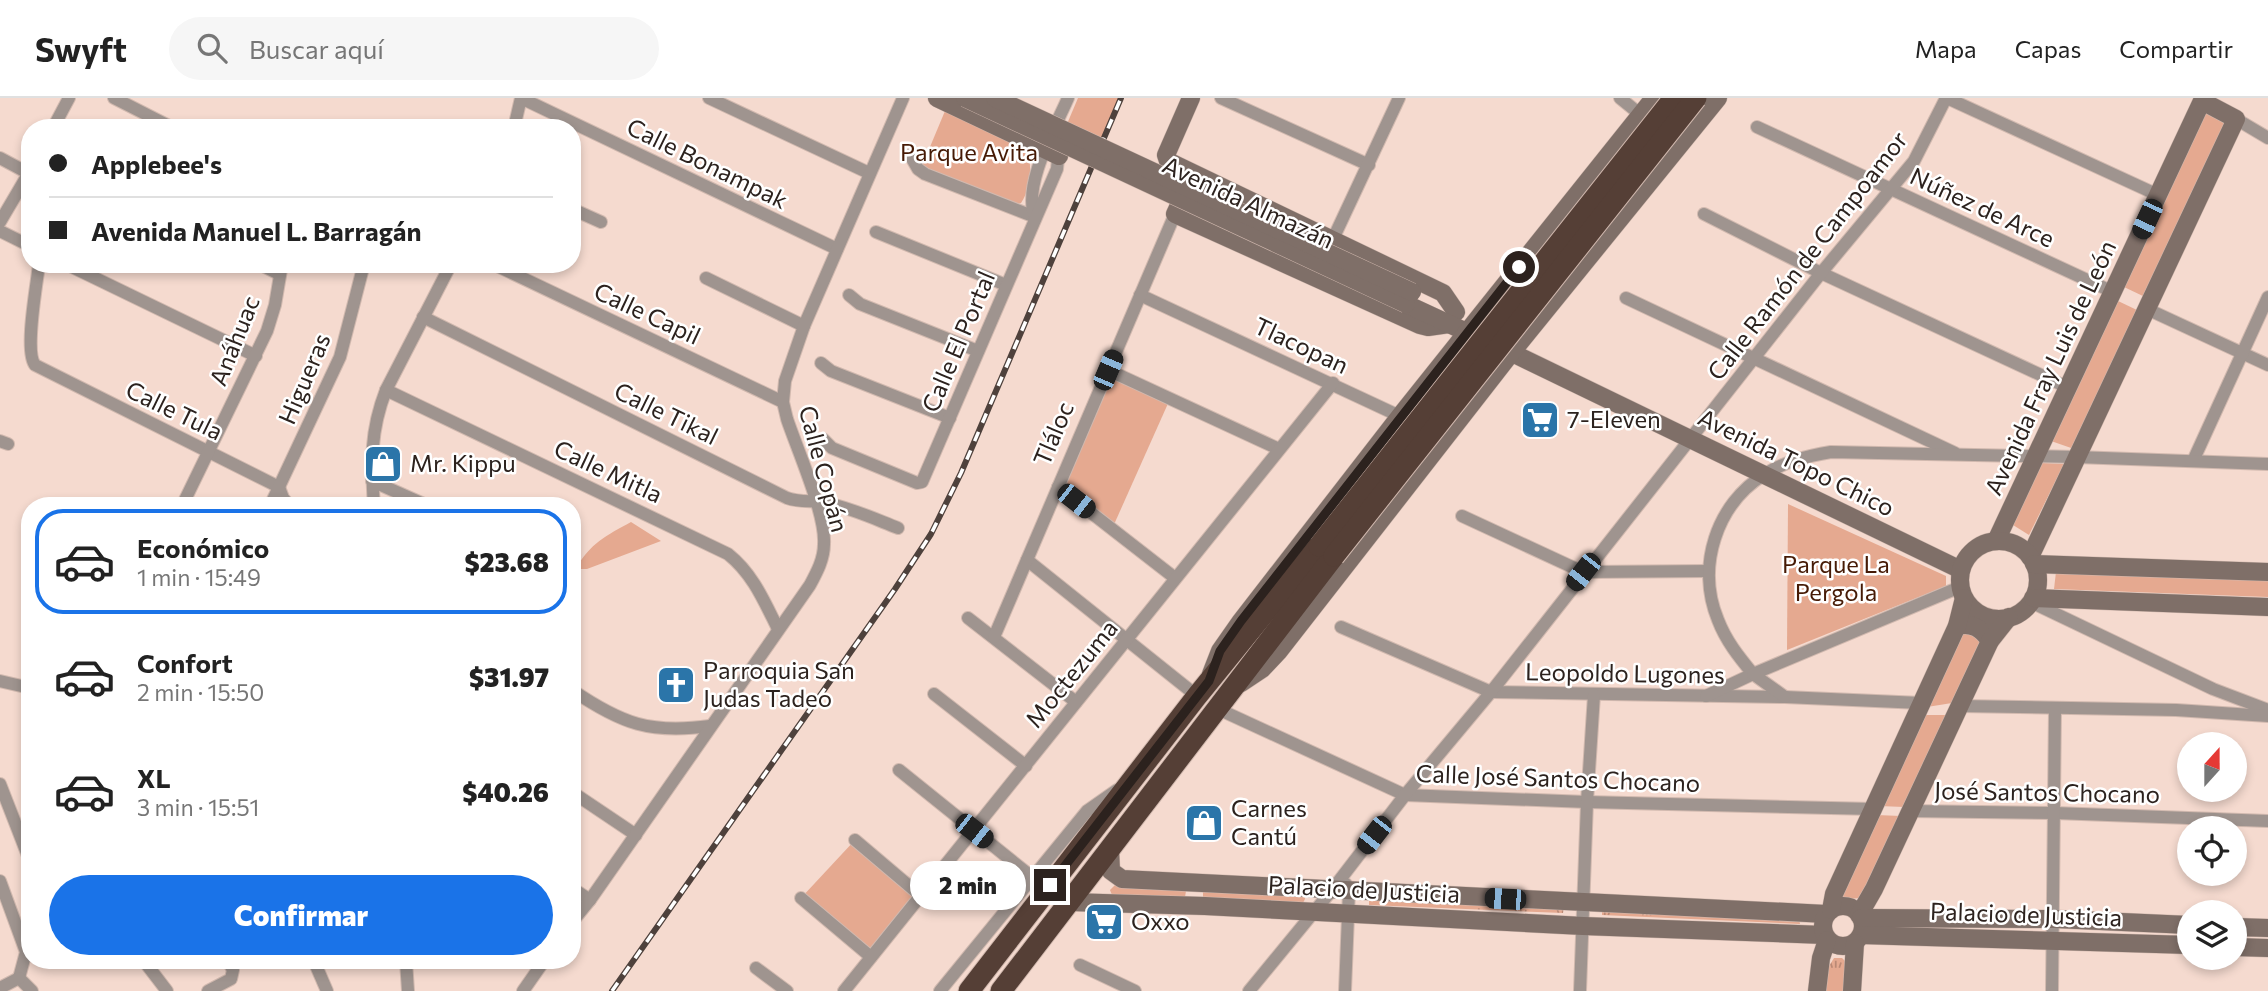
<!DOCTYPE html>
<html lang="es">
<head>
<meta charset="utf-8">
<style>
  :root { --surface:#fff; --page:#f6f6f6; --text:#222; --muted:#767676; --line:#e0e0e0; --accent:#1a73e8 }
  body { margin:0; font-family:Commissioner,sans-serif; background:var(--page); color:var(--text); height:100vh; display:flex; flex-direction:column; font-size:26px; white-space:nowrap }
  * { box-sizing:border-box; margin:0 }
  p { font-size:23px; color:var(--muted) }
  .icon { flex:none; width:38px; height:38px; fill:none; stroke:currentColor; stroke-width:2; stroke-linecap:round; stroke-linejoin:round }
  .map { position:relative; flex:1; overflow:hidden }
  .sheet { position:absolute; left:21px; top:399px; width:560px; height:472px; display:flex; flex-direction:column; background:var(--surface); border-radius:28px; box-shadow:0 4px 10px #0003 }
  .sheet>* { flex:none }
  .hud { position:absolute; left:21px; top:21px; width:560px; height:154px; border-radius:28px; box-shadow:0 4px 10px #0003; display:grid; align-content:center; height:154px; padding:0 28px; background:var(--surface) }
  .needle { width:46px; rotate:21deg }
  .controls { position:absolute; left:2177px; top:634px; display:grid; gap:14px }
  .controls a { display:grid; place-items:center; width:70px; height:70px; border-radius:50%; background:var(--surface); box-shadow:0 4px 10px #0003; font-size:35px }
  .end { position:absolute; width:32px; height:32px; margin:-16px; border:9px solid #2c221e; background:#fff; box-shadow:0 0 0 4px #fff }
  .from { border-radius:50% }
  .bubble { position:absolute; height:49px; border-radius:24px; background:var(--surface); box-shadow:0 4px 10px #0003; font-size:23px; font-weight:800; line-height:49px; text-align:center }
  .car { position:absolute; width:21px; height:42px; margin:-21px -10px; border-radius:9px; box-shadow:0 0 5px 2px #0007; background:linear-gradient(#222 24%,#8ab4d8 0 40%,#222 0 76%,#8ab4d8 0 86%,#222 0) }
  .hud b { display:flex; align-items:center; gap:24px; height:66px; font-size:26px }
  .hud b+b { border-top:2px solid var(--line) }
  .hud i { width:18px; height:18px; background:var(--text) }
  ul { padding:12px 0 0; list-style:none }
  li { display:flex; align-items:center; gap:21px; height:105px; margin:0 14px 10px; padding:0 14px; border:4px solid transparent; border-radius:28px }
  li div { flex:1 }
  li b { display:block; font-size:26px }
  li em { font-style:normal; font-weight:800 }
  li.active { border-color:var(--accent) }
  li>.icon { width:63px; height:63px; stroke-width:1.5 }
  .button { display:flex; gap:14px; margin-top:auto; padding:14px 28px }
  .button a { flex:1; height:80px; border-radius:42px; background:var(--accent); color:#fff; font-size:28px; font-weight:800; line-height:80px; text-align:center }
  header { display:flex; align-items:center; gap:42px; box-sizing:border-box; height:98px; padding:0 35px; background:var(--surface); border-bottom:2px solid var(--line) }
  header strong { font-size:33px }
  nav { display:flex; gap:38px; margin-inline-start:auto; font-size:24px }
  .search { width:490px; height:63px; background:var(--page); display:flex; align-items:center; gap:18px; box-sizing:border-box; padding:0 24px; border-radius:38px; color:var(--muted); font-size:26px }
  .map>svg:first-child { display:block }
  .grass { fill:url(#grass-tufts) }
  .green { fill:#e5a990 }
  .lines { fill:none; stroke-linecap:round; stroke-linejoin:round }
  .street-casing { stroke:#d1b9af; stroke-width:14 }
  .secondary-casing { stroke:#d1b9af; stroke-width:19 }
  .highway-casing { stroke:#d1b9af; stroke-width:23 }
  .street { stroke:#9f948f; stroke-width:12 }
  .secondary { stroke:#7f6f68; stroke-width:18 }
  .highway { stroke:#553f36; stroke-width:21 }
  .rail-casing { stroke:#4e413c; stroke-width:6 }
  .rail { stroke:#fff; stroke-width:3.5; stroke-dasharray:10; stroke-linecap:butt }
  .secondary-bridge-casing { stroke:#d1b9af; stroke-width:19; stroke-linecap:butt }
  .highway-bridge-casing { stroke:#d1b9af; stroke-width:23; stroke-linecap:butt }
  .secondary-bridge { stroke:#7f6f68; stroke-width:18 }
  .highway-bridge { stroke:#553f36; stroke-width:21 }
  .route { stroke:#2c221e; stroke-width:9 }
  .labels { text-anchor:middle; stroke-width:5; stroke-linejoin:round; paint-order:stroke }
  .park-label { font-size:24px; fill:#461a05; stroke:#fff }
  .street-label { font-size:24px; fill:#2c221e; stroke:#fff }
  .poi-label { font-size:24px; fill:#2c221e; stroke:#fff; text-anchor:start }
</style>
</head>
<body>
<header>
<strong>Swyft</strong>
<div class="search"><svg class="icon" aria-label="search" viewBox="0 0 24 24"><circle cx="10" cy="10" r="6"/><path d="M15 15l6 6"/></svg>Buscar aquí</div>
<nav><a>Mapa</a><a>Capas</a><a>Compartir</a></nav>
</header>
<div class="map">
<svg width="2268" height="893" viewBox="0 0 2268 893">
  <defs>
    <pattern id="grass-tufts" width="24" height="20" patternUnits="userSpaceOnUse" patternTransform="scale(1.75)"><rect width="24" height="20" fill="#e5a990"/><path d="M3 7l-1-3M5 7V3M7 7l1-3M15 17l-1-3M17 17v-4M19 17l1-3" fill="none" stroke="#ba8975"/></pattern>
  </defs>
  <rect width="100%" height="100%" fill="#f5dacf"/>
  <g class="grass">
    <polygon points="1369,800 1564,809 1563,815 1369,807"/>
    <polygon points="1602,810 1799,820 1800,826 1602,817"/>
    <polygon points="1834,860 1842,860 1846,864 1846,893 1824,893 1826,873"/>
  </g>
  <g class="green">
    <polygon points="1078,0 1119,0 1102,41 1067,26"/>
    <path d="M945 13 1026 49C1033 67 1031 90 1021 105L1017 106 922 68Z"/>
    <polygon points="2205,13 2229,25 2145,199 2124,189"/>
    <polygon points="2116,202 2139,213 2074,351 2051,343"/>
    <polygon points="1108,272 1170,301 1112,431 1058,389"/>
    <polygon points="2042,365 2064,366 2029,437 2013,427"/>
    <polygon points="1788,406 1946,478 1946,488 1787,552"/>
    <path d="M631 424 661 443 587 471H576C589 446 607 437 631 424Z"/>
    <polygon points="2056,474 2268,477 2268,499 2054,491"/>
    <polygon points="1961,530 1984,541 1952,605 1927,609"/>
    <polygon points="1923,617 1948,617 1904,709 1879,708"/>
    <polygon points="1876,717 1901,718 1861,800 1836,802"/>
    <polygon points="855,742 919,795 871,859 801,800"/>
    <polygon points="1115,787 1186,793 1185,799 1112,797 1110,792"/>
    <polygon points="1203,793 1305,797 1305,801 1303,805 1203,800"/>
  </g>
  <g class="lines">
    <defs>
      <g id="street">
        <polyline points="114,0 173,30"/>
        <polyline points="521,0 837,151"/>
        <polyline points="709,0 869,75"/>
        <polyline points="1221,0 1369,67"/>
        <polyline points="1620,0 1641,17"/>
        <polyline points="1947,0 2158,97"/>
        <polyline points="2236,21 2268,40"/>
        <polyline points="1757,29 2113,194"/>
        <polyline points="53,30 69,0"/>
        <polyline points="514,30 521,0"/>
        <polyline points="910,57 918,71 925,76 1035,119"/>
        <polyline points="0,60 28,75"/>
        <polyline points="572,111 601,124"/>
        <polyline points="1704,116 1821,175 2069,290"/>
        <path d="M1035 119C1022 88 1055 30 1068 0"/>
        <polyline points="0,124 30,73"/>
        <polyline points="0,133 30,148"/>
        <polyline points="876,134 1006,187"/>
        <polyline points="1333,141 1399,0"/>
        <path d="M39 166C37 186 24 253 35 267L279 389 283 400 290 408"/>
        <polyline points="66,166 256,258"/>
        <polyline points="259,166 279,176"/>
        <polyline points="493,166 783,304"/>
        <polyline points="706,180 804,228"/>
        <polyline points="849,197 860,206 978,253"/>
        <polyline points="1140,197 1406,321"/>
        <polyline points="1626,200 1955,355"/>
        <polyline points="2147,211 2268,267"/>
        <path d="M423 219 787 400C801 405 813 402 827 405 851 410 875 421 898 430"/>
        <polyline points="821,265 831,273 950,320"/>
        <polyline points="1108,272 1279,351"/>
        <path d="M386 292 728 456C753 476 764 503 778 531"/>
        <polyline points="823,341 832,350 917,385 922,384 1057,71 1059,50"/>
        <polyline points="0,343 8,346"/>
        <polyline points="2193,363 2268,199"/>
        <polyline points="372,383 428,408"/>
        <polyline points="1058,389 1175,480"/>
        <polyline points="182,408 267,233 275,207 282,166"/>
        <polyline points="270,408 340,259 364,166"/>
        <path d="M374 408C371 365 370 333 386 292L451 166"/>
        <polyline points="1462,418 1583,474 1709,473"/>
        <polyline points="1027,462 1197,598"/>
        <polyline points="2031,504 2213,591 2268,612"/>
        <polyline points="968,520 1076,604"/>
        <polyline points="1341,529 1491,594 1785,599 1921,605"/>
        <polyline points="994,539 1175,116"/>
        <polyline points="0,583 30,590"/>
        <path d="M572 592C622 626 650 636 710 628"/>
        <polyline points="934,596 1026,668"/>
        <path d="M1706 598 1753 576C1739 559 1726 543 1718 522 1696 469 1716 406 1765 376 1786 363 1808 358 1831 354L2076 359 2268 366"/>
        <polyline points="1785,599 1753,576 1960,489"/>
        <polyline points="1960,608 2176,612 2268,618"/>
        <polyline points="1218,611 1405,697 1587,704 1873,711"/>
        <polyline points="899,672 1032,779"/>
        <polyline points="0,686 30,763"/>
        <polyline points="572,694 636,737"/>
        <polyline points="1909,713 2055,715 2268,723"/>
        <polyline points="855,742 921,798"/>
        <polyline points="0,783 26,854 19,880"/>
        <polyline points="572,790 590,802"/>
        <polyline points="801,800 871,859"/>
        <path d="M572 824 590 802 810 487C817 474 824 461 824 446 826 416 797 351 787 321L783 304 785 283 804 228 903 0"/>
        <polyline points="144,863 167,893"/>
        <polyline points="314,863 327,893"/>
        <polyline points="406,863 408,893"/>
        <polyline points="1080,867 1135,893"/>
        <polyline points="756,870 787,893"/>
        <polyline points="19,880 32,893"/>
        <polyline points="0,890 19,880"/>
        <polyline points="208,893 231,881 233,872 228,863"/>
        <polyline points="523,893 544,863"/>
        <polyline points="844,893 1333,285"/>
        <polyline points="940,893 1087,713 1117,692"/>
        <polyline points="1249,893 1332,792 1405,697 1491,594 1821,175 1914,63 1946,0"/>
        <polyline points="1345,893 1349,793 1346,786"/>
        <polyline points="1580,893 1587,704 1594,597"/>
        <polyline points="2052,893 2055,610"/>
      </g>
      <g id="secondary">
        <polyline points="937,0 1059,58"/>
        <polyline points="1191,0 1166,57 1168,63 1443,195 1456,214"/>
        <polyline points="1188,88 1175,116 1420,227 1428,229 1449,226"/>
        <polyline points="1406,206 1475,238"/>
        <polyline points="1504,251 1961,472"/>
        <polyline points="1996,443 2202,3 2236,21 2030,459"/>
        <circle cx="1999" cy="482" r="39"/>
        <polyline points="2034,466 2268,474"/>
        <polyline points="2033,500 2268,509"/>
        <path d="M1957 528C1972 524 1982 531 1990 543"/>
        <polyline points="1211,576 1220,553 1241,523 1400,318 1654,0"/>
        <polyline points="1241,585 1262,571 1279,553 1512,254 1718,0"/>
        <polyline points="1110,751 1111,773 1122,781 1826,816"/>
        <polyline points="1069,804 1205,808 1583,828 1824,837"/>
        <circle cx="1843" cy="828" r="20"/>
        <polyline points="1831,812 1834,796 1957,528 1964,500"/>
        <polyline points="1859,817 1874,791 1990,543 2009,519"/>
        <polyline points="1861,820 2055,821 2189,827"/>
        <polyline points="2235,829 2268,830"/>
        <polyline points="1861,837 2189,847"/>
        <polyline points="2235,849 2268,850"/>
        <polyline points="1817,893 1821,860 1827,842"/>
        <polyline points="1852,893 1855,845"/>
      </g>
      <g id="highway">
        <polyline points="969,893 1197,598 1319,448"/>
        <polyline points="1001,893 1334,458"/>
      </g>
    </defs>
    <use href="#street" class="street-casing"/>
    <use href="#secondary" class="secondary-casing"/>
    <use href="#highway" class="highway-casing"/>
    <use href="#street" class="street"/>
    <use href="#secondary" class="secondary"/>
    <use href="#highway" class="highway"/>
    <defs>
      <polyline id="rail" points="612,893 895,491 931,436 961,375 1121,0"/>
    </defs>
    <use href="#rail" class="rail-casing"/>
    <use href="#rail" class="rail"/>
    <defs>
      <g id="secondary-bridge">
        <polyline points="965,0 1406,206"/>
        <polyline points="995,0 1412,194"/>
      </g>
      <g id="highway-bridge">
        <polyline points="1319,448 1674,0"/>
        <polyline points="1334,458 1696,0"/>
      </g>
    </defs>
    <use href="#secondary-bridge" class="secondary-bridge-casing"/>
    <use href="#highway-bridge" class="highway-bridge-casing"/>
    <use href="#secondary-bridge" class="secondary-bridge"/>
    <use href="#highway-bridge" class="highway-bridge"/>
  </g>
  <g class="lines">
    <polyline class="route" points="1050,787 1209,583 1220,553 1241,523 1519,169"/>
  </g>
  <defs>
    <symbol id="supermarket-square" viewBox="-11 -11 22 22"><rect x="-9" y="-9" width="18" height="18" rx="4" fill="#2b75a9" stroke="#fff"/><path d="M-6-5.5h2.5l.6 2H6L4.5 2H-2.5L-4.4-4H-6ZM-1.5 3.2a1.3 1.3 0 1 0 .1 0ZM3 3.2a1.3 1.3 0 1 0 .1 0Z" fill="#fff"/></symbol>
    <symbol id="shop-square" viewBox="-11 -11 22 22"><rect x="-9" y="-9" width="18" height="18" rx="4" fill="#2b75a9" stroke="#fff"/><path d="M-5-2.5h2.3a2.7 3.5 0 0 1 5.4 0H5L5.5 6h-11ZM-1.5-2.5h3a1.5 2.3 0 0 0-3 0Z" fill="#fff"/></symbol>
    <symbol id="church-square" viewBox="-11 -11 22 22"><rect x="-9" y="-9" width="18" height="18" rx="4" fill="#2b75a9" stroke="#fff"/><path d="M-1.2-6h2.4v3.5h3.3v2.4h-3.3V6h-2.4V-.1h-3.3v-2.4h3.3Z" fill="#fff"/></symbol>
  </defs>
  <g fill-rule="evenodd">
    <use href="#supermarket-square" x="1518" y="300" width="44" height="44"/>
    <use href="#shop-square" x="361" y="344" width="44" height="44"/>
    <use href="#church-square" x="654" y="565" width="44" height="44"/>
    <use href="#shop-square" x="1182" y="703" width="44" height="44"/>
    <use href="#supermarket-square" x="1082" y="802" width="44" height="44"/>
  </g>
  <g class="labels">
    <g class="park-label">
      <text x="969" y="63">Parque Avita</text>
      <text x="1836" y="475">Parque La<tspan x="1836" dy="28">Pergola</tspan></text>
    </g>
    <g class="street-label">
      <text transform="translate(707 66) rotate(26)" y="8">Calle Bonampak</text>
      <text transform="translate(1248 105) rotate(25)" y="8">Avenida Almazán</text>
      <text transform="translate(1982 110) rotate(25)" y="8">Núñez de Arce</text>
      <text transform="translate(1808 158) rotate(-52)" y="8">Calle Ramón de Campoamor</text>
      <text transform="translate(647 216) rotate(25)" y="8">Calle Capil</text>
      <text transform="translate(235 243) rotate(-68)" y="8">Anáhuac</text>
      <text transform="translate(959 244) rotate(-67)" y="8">Calle El Portal</text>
      <text transform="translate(1301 248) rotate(25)" y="8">Tlacopan</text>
      <text transform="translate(2051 270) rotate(-65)" y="8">Avenida Fray Luis de León</text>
      <text transform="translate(305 281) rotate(-67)" y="8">Higueras</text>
      <text transform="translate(174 313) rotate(26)" y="8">Calle Tula</text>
      <text transform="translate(666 316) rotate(26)" y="8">Calle Tikal</text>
      <text transform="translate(1054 336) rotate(-67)" y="8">Tláloc</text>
      <text transform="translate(1796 365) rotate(26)" y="8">Avenida Topo Chico</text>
      <text transform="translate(823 371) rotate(75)" y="8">Calle Copán</text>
      <text transform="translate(608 374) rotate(25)" y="8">Calle Mitla</text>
      <text transform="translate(1072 576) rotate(-51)" y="8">Moctezuma</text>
      <text transform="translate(1625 576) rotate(1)" y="8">Leopoldo Lugones</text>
      <text transform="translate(1558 681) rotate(2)" y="8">Calle José Santos Chocano</text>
      <text transform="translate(2047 695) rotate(1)" y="8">José Santos Chocano</text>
      <text transform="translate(1364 792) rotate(3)" y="8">Palacio de Justicia</text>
      <text transform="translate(2026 817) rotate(2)" y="8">Palacio de Justicia</text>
    </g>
    <g class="poi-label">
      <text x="1567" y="330">7-Eleven</text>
      <text x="410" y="374">Mr. Kippu</text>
      <text x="703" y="581">Parroquia San<tspan x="703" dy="28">Judas Tadeo</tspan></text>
      <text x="1231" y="719">Carnes<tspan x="1231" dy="28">Cantú</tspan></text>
      <text x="1131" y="832">Oxxo</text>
    </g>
  </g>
</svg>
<div class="controls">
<a><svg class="needle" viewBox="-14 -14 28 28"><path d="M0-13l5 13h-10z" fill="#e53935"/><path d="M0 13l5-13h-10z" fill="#767676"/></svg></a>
<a><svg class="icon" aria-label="locate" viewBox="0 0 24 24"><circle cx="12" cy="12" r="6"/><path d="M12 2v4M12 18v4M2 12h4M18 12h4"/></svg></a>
<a><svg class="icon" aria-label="layers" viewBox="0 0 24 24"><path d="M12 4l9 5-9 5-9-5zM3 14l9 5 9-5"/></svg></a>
</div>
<i class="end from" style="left:1519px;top:169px"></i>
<i class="end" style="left:1050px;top:787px"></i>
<div class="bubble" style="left:910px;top:763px;width:116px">2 min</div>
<i class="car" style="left:2147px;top:121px;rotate:205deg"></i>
<i class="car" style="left:1108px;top:272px;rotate:23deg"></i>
<i class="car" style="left:1076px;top:403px;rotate:128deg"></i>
<i class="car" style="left:1583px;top:474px;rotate:218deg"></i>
<i class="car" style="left:974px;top:733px;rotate:128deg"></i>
<i class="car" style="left:1374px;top:737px;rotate:218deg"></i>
<i class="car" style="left:1505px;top:801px;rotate:273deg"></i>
<div class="hud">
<b><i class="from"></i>Applebee's</b>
<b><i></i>Avenida Manuel L. Barragán</b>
</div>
<section class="sheet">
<ul>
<li class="active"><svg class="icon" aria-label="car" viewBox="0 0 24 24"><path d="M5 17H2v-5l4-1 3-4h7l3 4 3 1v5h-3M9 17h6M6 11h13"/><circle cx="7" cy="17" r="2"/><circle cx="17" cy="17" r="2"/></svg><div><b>Económico</b><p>1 min · 15:49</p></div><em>$23.68</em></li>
<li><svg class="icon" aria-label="car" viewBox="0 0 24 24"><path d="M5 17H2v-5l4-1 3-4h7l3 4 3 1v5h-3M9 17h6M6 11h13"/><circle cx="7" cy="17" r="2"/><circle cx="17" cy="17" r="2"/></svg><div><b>Confort</b><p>2 min · 15:50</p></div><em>$31.97</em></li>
<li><svg class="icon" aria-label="car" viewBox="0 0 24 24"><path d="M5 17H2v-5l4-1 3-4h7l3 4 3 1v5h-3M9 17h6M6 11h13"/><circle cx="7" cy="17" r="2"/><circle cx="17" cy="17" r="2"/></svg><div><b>XL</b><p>3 min · 15:51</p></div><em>$40.26</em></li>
</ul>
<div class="button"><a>Confirmar</a></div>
</section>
</div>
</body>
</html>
